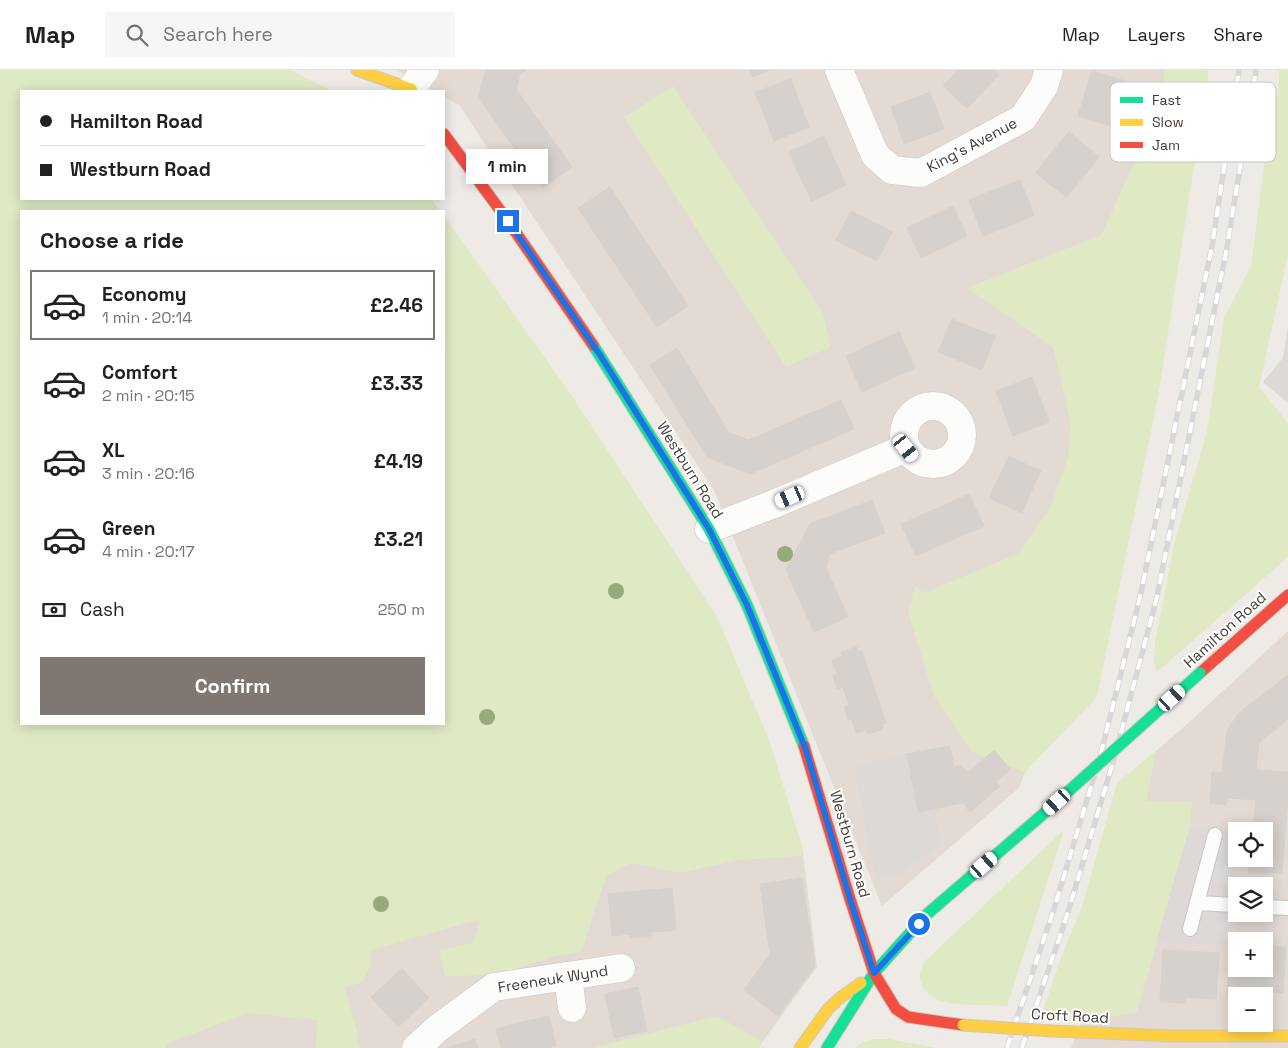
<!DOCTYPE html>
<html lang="en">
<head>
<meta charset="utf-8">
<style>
  :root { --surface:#fff; --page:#f6f6f6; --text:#202124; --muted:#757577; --line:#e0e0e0; --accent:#7f7872 }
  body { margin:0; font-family:"Space Grotesk",sans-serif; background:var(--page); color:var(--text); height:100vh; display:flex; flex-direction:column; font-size:19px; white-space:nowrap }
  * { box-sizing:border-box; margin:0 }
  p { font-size:16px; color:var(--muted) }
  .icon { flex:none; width:28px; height:28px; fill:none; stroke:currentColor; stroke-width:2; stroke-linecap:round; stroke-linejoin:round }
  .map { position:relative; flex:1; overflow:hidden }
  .sheet { position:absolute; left:20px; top:140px; width:425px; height:515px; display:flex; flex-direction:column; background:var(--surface); border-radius:0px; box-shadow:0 2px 12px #0003 }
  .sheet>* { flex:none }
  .hud { position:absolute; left:20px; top:20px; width:425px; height:110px; border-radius:0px; box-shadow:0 2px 12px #0003; display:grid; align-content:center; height:110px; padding:0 20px; background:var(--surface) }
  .controls { position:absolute; left:1228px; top:752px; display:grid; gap:10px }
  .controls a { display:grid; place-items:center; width:45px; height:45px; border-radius:0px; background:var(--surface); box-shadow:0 2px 12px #0003; font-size:25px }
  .end { position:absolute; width:22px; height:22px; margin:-11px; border:6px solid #1a73e8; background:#fff; box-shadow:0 0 0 2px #fff }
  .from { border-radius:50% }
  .bubble { position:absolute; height:35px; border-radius:0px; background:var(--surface); box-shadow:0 2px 12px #0003; font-size:16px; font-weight:600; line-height:35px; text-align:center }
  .car { position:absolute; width:15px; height:30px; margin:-15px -8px; border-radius:6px; box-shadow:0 0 4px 1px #0007; background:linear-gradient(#fff 24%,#345 0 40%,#fff 0 76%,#345 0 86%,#fff 0) }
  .hud b { display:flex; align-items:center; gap:18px; height:48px; font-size:19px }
  .hud b+b { border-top:1px solid var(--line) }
  .hud i { width:12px; height:12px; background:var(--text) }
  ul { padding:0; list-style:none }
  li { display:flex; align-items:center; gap:15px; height:70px; margin:0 10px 8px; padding:0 10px; border:2px solid transparent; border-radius:0px }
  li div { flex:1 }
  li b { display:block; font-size:19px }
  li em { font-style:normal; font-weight:600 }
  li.current { border-color:var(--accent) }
  li>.icon { width:45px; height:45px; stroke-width:1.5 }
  h2 { padding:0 20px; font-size:22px; line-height:60px }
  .pay { display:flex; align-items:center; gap:12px; height:55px; padding:0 20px; font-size:19px }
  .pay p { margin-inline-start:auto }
  .primary-button { display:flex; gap:10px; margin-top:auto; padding:10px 20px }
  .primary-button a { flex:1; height:58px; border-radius:0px; background:var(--accent); color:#fff; font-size:20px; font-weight:600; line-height:58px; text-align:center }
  header { display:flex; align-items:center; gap:30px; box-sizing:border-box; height:70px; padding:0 25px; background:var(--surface); border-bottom:1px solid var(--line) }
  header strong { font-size:24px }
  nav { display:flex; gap:28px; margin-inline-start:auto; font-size:18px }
  .search { width:350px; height:45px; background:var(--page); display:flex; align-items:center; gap:12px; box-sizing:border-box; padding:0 18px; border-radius:0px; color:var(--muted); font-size:19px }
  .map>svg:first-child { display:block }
  .residential { fill:#e3dbd3; fill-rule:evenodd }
  .green { fill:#dfe9c4 }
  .parking { fill:#ddd9d6 }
  .building { fill:#d6d1cd; stroke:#d6d1cc }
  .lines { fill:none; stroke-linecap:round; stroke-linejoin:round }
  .lane-casing { stroke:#cac6c2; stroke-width:16 }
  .street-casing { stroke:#cac6c2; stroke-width:29 }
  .fast-casing { stroke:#cfc8be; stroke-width:13 }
  .slow-casing { stroke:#cfc8be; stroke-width:13 }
  .jam-casing { stroke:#cfc8be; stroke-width:13 }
  .lane { stroke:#fcfcfb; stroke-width:14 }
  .street { stroke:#fcfcfb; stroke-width:28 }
  .fast { stroke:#16e098; stroke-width:11 }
  .slow { stroke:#ffcf43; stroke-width:11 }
  .jam { stroke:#f24e42; stroke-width:11 }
  .rail-casing { stroke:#d8d7d7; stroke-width:5.5 }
  .rail { stroke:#fff; stroke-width:4; stroke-dasharray:11; stroke-linecap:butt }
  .fast-bridge-casing { stroke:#cfc8be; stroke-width:13; stroke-linecap:butt }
  .slow-bridge-casing { stroke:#cfc8be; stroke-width:13; stroke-linecap:butt }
  .fast-bridge { stroke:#16e098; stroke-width:11 }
  .slow-bridge { stroke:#ffcf43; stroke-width:11 }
  .tree { fill:#96aa7c }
  .route { stroke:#1a73e8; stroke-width:6 }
  .labels { text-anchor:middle; stroke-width:4; stroke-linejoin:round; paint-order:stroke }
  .street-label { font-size:15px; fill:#433b33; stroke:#fff }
  .key { fill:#fff; stroke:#c7c4c2; stroke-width:1 }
  .key-label { font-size:14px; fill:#433b33 }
</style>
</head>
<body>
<header>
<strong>Map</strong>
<div class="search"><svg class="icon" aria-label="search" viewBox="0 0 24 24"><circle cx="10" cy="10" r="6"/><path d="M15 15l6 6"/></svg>Search here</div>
<nav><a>Map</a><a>Layers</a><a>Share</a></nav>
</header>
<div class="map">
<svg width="1288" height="978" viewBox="0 0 1288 978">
  <rect width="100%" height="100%" fill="#eeeae6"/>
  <g class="residential">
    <polygon points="397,0 1165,0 1162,31 1102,165 968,218 1053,277 1090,353 1025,702 1019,718 882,836 714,420 459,35 444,27 444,21 434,21"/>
    <path d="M1288 561V978H1071L1085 944 1146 731 1156 681 1186 655ZM1236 761H1264V789H1236ZM1236 816H1264V844H1236ZM1236 871H1264V899H1236ZM1236 926H1264V954H1236Z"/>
    <polygon points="802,776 817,897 758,978 70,978 551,793"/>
  </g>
  <g class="green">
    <polygon points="0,0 290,0 332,21 21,21 21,129 431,129 440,141 21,141 21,654 444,654 444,146 568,320 717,547 769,670 802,776 802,786 739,790 680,803 631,793 607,805 597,833 582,881 551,887 497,905 445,906 439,880 473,873 481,849 371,880 370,897 362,912 345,918 358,964 357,969 360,978 316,978 317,950 248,943 168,973 166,978 0,978"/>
    <polygon points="1165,0 1209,0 1158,327 1097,627 1025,702 972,682 934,626 908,542 915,516 924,523 1017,484 1050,439 1068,387 1071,354 1053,277 968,218 1102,165 1162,31"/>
    <polygon points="1279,0 1288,0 1288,184 1259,317 1288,353 1288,487 1157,602 1154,592 1155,573 1174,475 1207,362 1224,248 1251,196 1267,76 1279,12"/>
    <polygon points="673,16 823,243 831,277 786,297 624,47"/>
    <polygon points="1156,681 1146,731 1192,732 1189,760 1137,942 1111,947 1043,941 1060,890 1082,837 1117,713"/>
    <path d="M1064 760 1007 936C988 935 946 937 931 926 925 922 920 914 920 907 919 902 922 897 924 892Z"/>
    <polygon points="717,946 762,971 758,978 592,978"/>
    <polygon points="873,969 888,969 937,978 855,978 861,973"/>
  </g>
  <g class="parking">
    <polygon points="1288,256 1288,333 1263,312 1283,288"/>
    <polygon points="907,684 918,742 934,739 941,774 899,805 876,808 854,696"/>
    <polygon points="1189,760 1236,761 1236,777 1231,817 1236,818 1236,844 1264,844 1264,819 1280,820 1277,858 1228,855 1225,875 1156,872"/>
  </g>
  <g class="building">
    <polygon points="486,0 527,0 520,4 516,19 572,97 543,118 478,27"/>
    <polygon points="750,0 769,0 753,7"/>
    <polygon points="958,0 993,0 999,5 967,38 943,16"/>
    <polygon points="1092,1 1125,11 1118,34 1085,23"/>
    <polygon points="791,9 800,33 765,47 755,22"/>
    <polygon points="930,22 944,59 904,74 891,37"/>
    <polygon points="1085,23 1118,34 1111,56 1078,46"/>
    <polygon points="800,33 809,57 774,71 765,47"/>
    <polygon points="1069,62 1099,87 1083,107 1052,82"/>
    <polygon points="824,66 835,91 800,107 789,82"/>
    <polygon points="1052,82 1083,107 1066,127 1036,103"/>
    <polygon points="835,91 846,115 812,131 800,107"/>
    <polygon points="1020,110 1034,145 1009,156 994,120"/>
    <polygon points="610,117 688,236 657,257 578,138"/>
    <polygon points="994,120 1009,156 983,166 969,130"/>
    <polygon points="953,136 967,166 944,177 930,147"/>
    <polygon points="851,141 892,162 877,191 836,170"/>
    <polygon points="930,147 944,177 921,188 907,158"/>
    <polygon points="952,249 973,258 960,291 938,282"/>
    <polygon points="973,258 995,266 982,300 960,291"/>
    <polygon points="899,262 915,298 888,310 872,274"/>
    <polygon points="872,274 888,310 862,322 846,286"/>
    <polygon points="677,278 729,363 749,370 841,330 854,359 750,404 707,387 650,295"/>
    <polygon points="1032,307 1049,352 1013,366 996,321"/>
    <polygon points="1009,386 1041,401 1031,422 999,407"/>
    <polygon points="999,407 1031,422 1022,443 989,428"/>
    <polygon points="969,424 984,456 961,466 947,434"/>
    <polygon points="872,430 885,463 829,484 826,498 848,547 814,562 786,500 810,454"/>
    <polygon points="947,434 961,466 938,476 924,444"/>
    <polygon points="924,444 938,476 916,486 901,454"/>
    <polygon points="857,577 858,582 862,581 874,617 846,626 843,617 837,619 833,605 837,604 832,590 842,586 841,582"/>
    <polygon points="1288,605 1288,649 1259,673 1256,700 1288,702 1288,739 1287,739 1282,803 1248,803 1250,789 1264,789 1264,761 1253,761 1256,730 1228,728 1226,735 1210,733 1212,702 1222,703 1227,660 1240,642"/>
    <polygon points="874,617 886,653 882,654 883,659 868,664 867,660 856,663 852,649 848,650 844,637 849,635 846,626"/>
    <polygon points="950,676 954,697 961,695 968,703 994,680 1010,699 996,712 1000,716 970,742 963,733 918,742 907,684"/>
    <polygon points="802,808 815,896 778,946 744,920 770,884 760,814"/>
    <polygon points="672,818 676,860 651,862 651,866 630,868 630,864 612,866 608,824"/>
    <polygon points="1230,874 1236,874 1236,899 1264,899 1264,876 1286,877 1283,923 1253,921 1253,926 1227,926"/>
    <polygon points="1163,880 1219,883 1216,929 1186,927 1185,933 1160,931"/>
    <polygon points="402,899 429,928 398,957 371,927"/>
    <polygon points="638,917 647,961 614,968 605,924"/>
    <polygon points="549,946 556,976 547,978 529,978 522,952"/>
    <polygon points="522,952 529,978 501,978 496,959"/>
    <polygon points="475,969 478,978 446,978"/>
  </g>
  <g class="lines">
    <defs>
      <g id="lane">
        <polyline points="1197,833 1236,835"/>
        <polyline points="1264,837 1288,838"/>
        <polyline points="1190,859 1215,765"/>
      </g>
      <g id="street">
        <polyline points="839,0 875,85 892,100 921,103 1023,48 1044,16 1049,0"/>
        <polyline points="411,19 425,0"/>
        <circle cx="933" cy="365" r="29"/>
        <polyline points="709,459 774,434 906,378"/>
        <polyline points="568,906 572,938"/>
        <polyline points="416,978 438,958 494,917 621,898"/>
      </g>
      <g id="fast">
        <polyline points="593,275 709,459 747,535 804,676"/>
        <polyline points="827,978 874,903 926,845 1042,745"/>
      </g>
      <g id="slow">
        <polyline points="357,0 411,19 412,21"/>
        <polyline points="1052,961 1173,966 1288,966"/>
        <polyline points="800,978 828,939 841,927 861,913"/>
      </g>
      <g id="jam">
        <polyline points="444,64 508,151 593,275"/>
        <polyline points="1200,603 1288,525"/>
        <polyline points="804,676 850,829 874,903 896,939 908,947 963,955"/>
      </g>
    </defs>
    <use href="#lane" class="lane-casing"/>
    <use href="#street" class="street-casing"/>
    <use href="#fast" class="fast-casing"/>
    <use href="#slow" class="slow-casing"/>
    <use href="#jam" class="jam-casing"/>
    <use href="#lane" class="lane"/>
    <use href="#street" class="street"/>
    <use href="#fast" class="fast"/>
    <use href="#slow" class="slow"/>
    <use href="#jam" class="jam"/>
    <defs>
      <g id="rail">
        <polyline points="1007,978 1054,839 1100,687 1141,523 1212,176 1239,0"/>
        <polyline points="1022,978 1068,842 1114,689 1156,531 1227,177 1256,0"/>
      </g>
    </defs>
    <use href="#rail" class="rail-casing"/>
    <use href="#rail" class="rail"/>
    <defs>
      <polyline id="fast-bridge" points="1042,745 1200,603"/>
      <polyline id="slow-bridge" points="963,955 1052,961"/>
    </defs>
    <use href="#fast-bridge" class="fast-bridge-casing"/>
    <use href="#slow-bridge" class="slow-bridge-casing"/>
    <use href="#fast-bridge" class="fast-bridge"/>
    <use href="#slow-bridge" class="slow-bridge"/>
  </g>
  <g class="tree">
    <circle cx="785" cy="484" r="8"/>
    <circle cx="616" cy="521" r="8"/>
    <circle cx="487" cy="647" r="8"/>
    <circle cx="381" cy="834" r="8"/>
  </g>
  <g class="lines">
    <polyline class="route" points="508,151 600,285 709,459 747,535 806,680 850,829 874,903 919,854"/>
  </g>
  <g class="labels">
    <g class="street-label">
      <text transform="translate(972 75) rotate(-28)" y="5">King's Avenue</text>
      <text transform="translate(690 400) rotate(58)" y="5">Westburn Road</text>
      <text transform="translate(1225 560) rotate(-42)" y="5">Hamilton Road</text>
      <text transform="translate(850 774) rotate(74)" y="5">Westburn Road</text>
      <text transform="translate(553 909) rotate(-9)" y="5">Freeneuk Wynd</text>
      <text transform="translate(1070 946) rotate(3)" y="5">Croft Road</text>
    </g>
  </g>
  <rect x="1110" y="12" width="166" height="80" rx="8" class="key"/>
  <rect x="1120" y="27" width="23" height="6" fill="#16e098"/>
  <rect x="1120" y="49" width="23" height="7" fill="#ffcf43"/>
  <rect x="1120" y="72" width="23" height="6" fill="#f24e42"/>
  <g class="key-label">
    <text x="1152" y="35">Fast</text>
    <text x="1152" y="57">Slow</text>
    <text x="1152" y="80">Jam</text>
  </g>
</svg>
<div class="controls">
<a><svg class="icon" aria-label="locate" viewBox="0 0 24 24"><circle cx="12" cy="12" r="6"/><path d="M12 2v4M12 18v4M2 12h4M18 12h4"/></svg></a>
<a><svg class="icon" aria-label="layers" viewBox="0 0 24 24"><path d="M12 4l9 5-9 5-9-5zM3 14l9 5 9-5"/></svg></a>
<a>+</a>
<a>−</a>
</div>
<i class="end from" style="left:919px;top:854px"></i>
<i class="end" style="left:508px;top:151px"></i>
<div class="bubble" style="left:466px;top:79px;width:82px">1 min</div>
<i class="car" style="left:906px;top:378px;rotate:142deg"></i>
<i class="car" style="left:790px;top:427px;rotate:247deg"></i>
<i class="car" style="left:1172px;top:628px;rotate:48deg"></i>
<i class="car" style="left:1057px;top:732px;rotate:228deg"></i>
<i class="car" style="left:984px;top:795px;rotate:49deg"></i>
<div class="hud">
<b><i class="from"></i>Hamilton Road</b>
<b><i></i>Westburn Road</b>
</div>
<section class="sheet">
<h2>Choose a ride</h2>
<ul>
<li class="current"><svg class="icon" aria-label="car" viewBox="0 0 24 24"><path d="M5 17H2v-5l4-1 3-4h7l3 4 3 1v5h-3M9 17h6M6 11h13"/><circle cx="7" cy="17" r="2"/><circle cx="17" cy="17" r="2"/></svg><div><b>Economy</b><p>1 min · 20:14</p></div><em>£2.46</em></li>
<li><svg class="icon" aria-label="car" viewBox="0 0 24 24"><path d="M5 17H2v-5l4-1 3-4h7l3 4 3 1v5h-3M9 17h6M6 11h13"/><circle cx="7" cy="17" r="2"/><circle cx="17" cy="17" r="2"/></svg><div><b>Comfort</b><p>2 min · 20:15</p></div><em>£3.33</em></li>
<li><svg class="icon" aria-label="car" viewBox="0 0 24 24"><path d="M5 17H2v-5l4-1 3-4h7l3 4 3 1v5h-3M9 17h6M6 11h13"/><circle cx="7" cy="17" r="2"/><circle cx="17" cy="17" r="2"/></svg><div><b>XL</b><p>3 min · 20:16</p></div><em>£4.19</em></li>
<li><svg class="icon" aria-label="car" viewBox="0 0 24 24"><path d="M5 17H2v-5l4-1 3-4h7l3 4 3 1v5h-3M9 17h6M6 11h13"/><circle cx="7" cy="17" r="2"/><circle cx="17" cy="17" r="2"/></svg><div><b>Green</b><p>4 min · 20:17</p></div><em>£3.21</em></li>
</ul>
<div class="pay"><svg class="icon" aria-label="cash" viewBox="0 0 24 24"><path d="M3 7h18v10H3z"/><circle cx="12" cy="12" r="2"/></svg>Cash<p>250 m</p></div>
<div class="primary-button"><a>Confirm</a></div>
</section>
</div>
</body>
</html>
